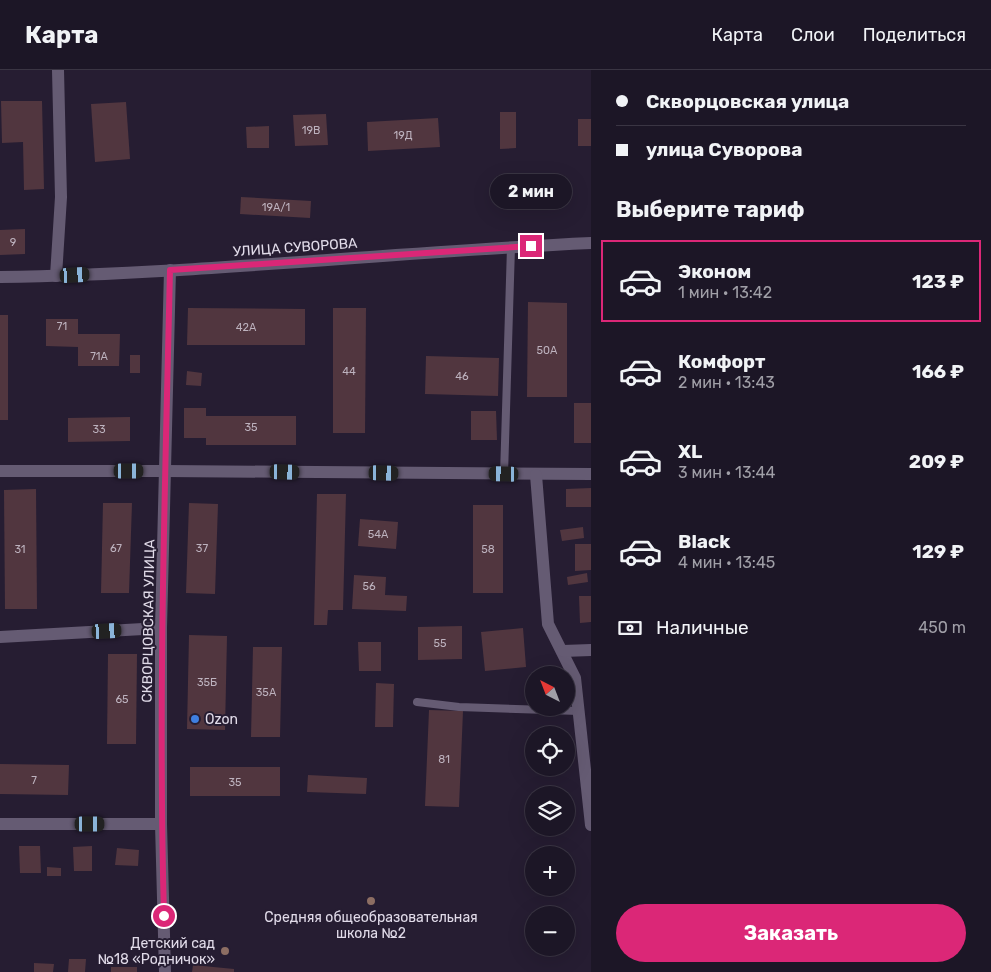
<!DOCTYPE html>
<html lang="ru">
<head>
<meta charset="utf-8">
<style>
  :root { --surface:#1c1626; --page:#251f2e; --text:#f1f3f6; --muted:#a09fa7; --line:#3a3543; --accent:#db2777 }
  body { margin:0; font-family:Rubik,sans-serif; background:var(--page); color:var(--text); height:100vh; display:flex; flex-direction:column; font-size:19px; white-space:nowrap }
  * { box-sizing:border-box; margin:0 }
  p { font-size:16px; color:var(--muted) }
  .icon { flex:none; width:28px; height:28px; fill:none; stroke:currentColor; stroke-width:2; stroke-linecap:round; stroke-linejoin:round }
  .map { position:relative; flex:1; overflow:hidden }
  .drawer { display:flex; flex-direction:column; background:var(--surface); width:400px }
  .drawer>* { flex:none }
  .guide { display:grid; align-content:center; height:110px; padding:0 25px; background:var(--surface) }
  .needle { width:32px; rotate:318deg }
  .tools { position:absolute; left:525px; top:596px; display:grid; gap:10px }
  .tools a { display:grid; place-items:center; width:50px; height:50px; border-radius:50%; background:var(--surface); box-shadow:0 5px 20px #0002,0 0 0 1px var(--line); font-size:25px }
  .end { position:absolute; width:22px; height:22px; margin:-11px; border:6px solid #db2777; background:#fff; box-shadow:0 0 0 2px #fff }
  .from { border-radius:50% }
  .bubble { position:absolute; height:35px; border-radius:18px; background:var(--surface); box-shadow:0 5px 20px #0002,0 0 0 1px var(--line); font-size:16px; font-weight:700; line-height:35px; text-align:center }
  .car { position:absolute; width:15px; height:30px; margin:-15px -8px; border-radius:6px; box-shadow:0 0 4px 1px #0007; background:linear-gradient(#222 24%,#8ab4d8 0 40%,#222 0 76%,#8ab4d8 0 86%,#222 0) }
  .guide b { display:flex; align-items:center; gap:18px; height:48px; font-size:19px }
  .guide b+b { border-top:1px solid var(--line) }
  .guide i { width:12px; height:12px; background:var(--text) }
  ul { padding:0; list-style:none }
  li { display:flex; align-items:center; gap:15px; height:82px; margin:0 10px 8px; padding:0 15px; border:2px solid transparent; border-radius:0px }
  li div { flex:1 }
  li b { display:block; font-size:19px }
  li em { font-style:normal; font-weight:700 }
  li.selected { border-color:var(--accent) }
  li>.icon { width:45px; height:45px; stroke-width:1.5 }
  h2 { padding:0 25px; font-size:22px; line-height:60px }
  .pay { display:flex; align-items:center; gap:12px; height:55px; padding:0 25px; font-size:19px }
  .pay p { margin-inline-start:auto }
  .cta { display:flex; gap:10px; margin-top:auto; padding:10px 25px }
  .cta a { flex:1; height:58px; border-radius:30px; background:var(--accent); color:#fff; font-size:20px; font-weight:700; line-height:58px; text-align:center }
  header { display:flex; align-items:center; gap:30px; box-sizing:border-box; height:70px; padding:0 25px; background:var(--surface); border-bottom:1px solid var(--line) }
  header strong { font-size:24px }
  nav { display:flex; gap:28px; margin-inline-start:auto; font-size:18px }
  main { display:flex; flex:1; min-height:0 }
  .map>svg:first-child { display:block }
  .building { fill:#51363f }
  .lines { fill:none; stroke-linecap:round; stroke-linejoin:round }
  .service { stroke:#655b73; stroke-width:8 }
  .minor { stroke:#655b73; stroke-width:12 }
  .tertiary { stroke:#655b73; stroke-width:12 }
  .route { stroke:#db2777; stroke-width:6 }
  .shop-dot { fill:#3f7fe0; stroke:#261d32; stroke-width:2 }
  .education-dot { fill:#8d6e63; stroke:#261d32; stroke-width:2 }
  .labels { text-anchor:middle; stroke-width:4; stroke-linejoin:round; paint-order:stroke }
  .number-label { font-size:11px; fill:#bdb2be }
  .street-label { font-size:14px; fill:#e1dbe9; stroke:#261d32 }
  .poi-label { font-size:14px; fill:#e1dbe9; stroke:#261d32; text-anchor:start }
</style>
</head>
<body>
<header>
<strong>Карта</strong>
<nav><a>Карта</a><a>Слои</a><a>Поделиться</a></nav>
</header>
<main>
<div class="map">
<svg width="591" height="902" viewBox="0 0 591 902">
  <rect width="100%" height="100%" fill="#261d32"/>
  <g class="building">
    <polygon points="1,31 42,31 44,119 24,120 23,72 2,73"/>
    <polygon points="126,32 130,89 95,92 91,34"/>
    <polygon points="500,42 516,42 516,78 500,79"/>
    <polygon points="326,44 328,75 295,76 293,45"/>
    <polygon points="438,48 440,77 368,81 367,52"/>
    <rect x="578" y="49" width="13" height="27"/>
    <polygon points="269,56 269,78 247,78 246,57"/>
    <polygon points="241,127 311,131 310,148 240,144"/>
    <polygon points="25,159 25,184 0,185 0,160"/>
    <polygon points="528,232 567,233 567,327 527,327"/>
    <polygon points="188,238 305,239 305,275 187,275"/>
    <polygon points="333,238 366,238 365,363 333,363"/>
    <rect x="0" y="245" width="8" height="105"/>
    <polygon points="46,249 78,249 78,264 120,264 119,296 78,296 78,277 46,276"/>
    <rect x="130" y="285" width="10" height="18"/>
    <polygon points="426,286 499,288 498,326 425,324"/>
    <polygon points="187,301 202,303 201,316 186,315"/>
    <rect x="574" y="333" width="17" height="40"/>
    <polygon points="184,338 206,338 206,346 296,346 296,375 206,375 206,368 184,368"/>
    <polygon points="471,341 496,341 497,370 471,370"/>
    <polygon points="130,347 130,371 68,372 68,348"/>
    <polygon points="591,418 591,437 566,437 566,419"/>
    <polygon points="36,419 37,539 5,539 4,420"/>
    <polygon points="317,424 346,424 343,540 328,540 327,555 314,555"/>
    <polygon points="103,433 132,433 129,523 101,523"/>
    <polygon points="189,433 218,434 215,524 186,523"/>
    <rect x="473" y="435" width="30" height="88"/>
    <polygon points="360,449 398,452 396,479 358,476"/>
    <polygon points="583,457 584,468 562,471 560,460"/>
    <polygon points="575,474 591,474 591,500 575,501"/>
    <polygon points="587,503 588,512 568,515 567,507"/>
    <polygon points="354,505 386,507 385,525 407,526 406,541 352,539"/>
    <polygon points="579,526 591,526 591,552 580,553"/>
    <polygon points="462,556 462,589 418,590 418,557"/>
    <polygon points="523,558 526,597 485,601 481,562"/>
    <polygon points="189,565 227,566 225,660 187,659"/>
    <polygon points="358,572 381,572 381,601 359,601"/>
    <polygon points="253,577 282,577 280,667 251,667"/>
    <polygon points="108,584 137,584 136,674 107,674"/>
    <polygon points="376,613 394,614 393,657 375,657"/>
    <polygon points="429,640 463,641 459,737 425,736"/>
    <polygon points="0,694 69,695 68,725 0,724"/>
    <rect x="190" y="697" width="90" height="29"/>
    <polygon points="308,705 367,708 366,724 307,722"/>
    <polygon points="19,776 40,776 41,803 20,803"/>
    <polygon points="92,776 92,801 74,801 73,777"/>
    <polygon points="117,778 139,780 138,796 115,795"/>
    <polygon points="47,797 61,798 61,806 47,806"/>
    <polygon points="69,889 86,889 85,902 68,902"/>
    <polygon points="34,893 54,894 53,902 34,902"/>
    <polygon points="193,895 234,899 234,902 192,902"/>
    <rect x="111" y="897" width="26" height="5"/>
  </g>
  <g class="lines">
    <g class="service">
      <polyline points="504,405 511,177"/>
      <polyline points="417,632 459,637 579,641"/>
    </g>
    <g class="minor">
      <polyline points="56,206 61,127 58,0"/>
      <polyline points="0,401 166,401 591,404"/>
      <polyline points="536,405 548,554 575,608 591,755"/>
      <polyline points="0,567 161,558"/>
      <polyline points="563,581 591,580"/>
      <polyline points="0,754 161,754"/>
    </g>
    <g class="tertiary">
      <path d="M0 207C197 204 394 182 591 173"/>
      <polyline points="165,902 161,754 161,558 170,200"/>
    </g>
  </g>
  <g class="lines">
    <path class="route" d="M164 846C158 631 165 416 170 200L531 176"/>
  </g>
  <circle class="shop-dot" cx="195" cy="649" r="5"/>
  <g class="education-dot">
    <circle cx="371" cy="831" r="5"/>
    <circle cx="225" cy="881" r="5"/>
  </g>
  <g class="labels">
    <g class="number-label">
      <text x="311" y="64">19В</text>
      <text x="403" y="69">19Д</text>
      <text x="276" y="141">19А/1</text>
      <text x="13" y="176">9</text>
      <text x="62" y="260">71</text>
      <text x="246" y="261">42А</text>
      <text x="547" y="284">50А</text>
      <text x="99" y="290">71А</text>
      <text x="349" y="305">44</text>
      <text x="462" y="310">46</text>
      <text x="251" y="361">35</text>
      <text x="99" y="363">33</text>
      <text x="378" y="468">54А</text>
      <text x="116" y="482">67</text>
      <text x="202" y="482">37</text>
      <text x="20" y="483">31</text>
      <text x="488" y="483">58</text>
      <text x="369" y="520">56</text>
      <text x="440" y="577">55</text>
      <text x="207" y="616">35Б</text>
      <text x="266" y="626">35А</text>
      <text x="122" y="633">65</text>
      <text x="444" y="693">81</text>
      <text x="34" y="714">7</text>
      <text x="235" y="716">35</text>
    </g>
    <g class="street-label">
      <text transform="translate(295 177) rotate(-4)" y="5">УЛИЦА СУВОРОВА</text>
      <text transform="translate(148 551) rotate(-89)" y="5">СКВОРЦОВСКАЯ УЛИЦА</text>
    </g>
    <g class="poi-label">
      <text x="205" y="654">Ozon</text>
      <text x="371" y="852" text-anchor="middle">Средняя общеобразовательная<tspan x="371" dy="16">школа №2</tspan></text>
      <text x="215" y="878" text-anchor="end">Детский сад<tspan x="215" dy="16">№18 «Родничок»</tspan></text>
    </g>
  </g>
</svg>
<div class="tools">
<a><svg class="needle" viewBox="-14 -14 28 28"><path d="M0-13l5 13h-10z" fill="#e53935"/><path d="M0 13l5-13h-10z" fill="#a09fa7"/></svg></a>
<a><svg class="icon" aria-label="locate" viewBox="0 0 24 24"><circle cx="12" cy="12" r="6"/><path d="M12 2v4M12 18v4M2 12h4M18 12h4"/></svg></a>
<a><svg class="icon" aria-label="layers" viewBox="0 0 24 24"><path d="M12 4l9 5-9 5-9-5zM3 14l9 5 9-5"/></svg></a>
<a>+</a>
<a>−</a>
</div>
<i class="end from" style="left:164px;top:846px"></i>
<i class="end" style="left:531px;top:176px"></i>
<div class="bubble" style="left:490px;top:104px;width:82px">2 мин</div>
<i class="car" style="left:75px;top:205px;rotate:87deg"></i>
<i class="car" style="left:129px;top:401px;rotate:90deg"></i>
<i class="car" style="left:285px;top:402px;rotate:91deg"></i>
<i class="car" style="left:384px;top:403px;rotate:91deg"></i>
<i class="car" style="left:504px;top:404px;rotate:271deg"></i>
<i class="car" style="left:107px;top:561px;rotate:87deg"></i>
<i class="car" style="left:90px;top:754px;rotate:90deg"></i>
</div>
<section class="drawer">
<div class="guide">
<b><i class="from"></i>Скворцовская улица</b>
<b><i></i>улица Суворова</b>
</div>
<h2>Выберите тариф</h2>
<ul>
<li class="selected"><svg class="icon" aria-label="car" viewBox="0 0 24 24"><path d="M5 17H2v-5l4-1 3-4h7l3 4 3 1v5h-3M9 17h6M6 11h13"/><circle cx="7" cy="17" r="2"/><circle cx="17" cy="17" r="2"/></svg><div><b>Эконом</b><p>1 мин · 13:42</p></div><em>123 ₽</em></li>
<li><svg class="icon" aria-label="car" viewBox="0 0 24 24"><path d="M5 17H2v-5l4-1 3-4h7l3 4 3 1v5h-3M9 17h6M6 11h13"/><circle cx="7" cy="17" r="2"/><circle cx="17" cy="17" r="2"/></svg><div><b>Комфорт</b><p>2 мин · 13:43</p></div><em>166 ₽</em></li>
<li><svg class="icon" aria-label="car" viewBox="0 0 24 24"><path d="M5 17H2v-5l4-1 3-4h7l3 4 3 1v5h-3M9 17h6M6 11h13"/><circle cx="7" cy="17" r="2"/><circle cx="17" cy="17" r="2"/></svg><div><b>XL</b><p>3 мин · 13:44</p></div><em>209 ₽</em></li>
<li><svg class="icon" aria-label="car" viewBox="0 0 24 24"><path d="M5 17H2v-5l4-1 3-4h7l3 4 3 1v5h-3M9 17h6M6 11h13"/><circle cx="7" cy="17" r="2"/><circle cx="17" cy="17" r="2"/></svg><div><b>Black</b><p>4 мин · 13:45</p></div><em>129 ₽</em></li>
</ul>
<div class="pay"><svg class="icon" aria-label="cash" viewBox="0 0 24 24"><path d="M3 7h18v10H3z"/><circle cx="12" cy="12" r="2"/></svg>Наличные<p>450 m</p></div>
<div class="cta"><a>Заказать</a></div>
</section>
</main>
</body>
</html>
